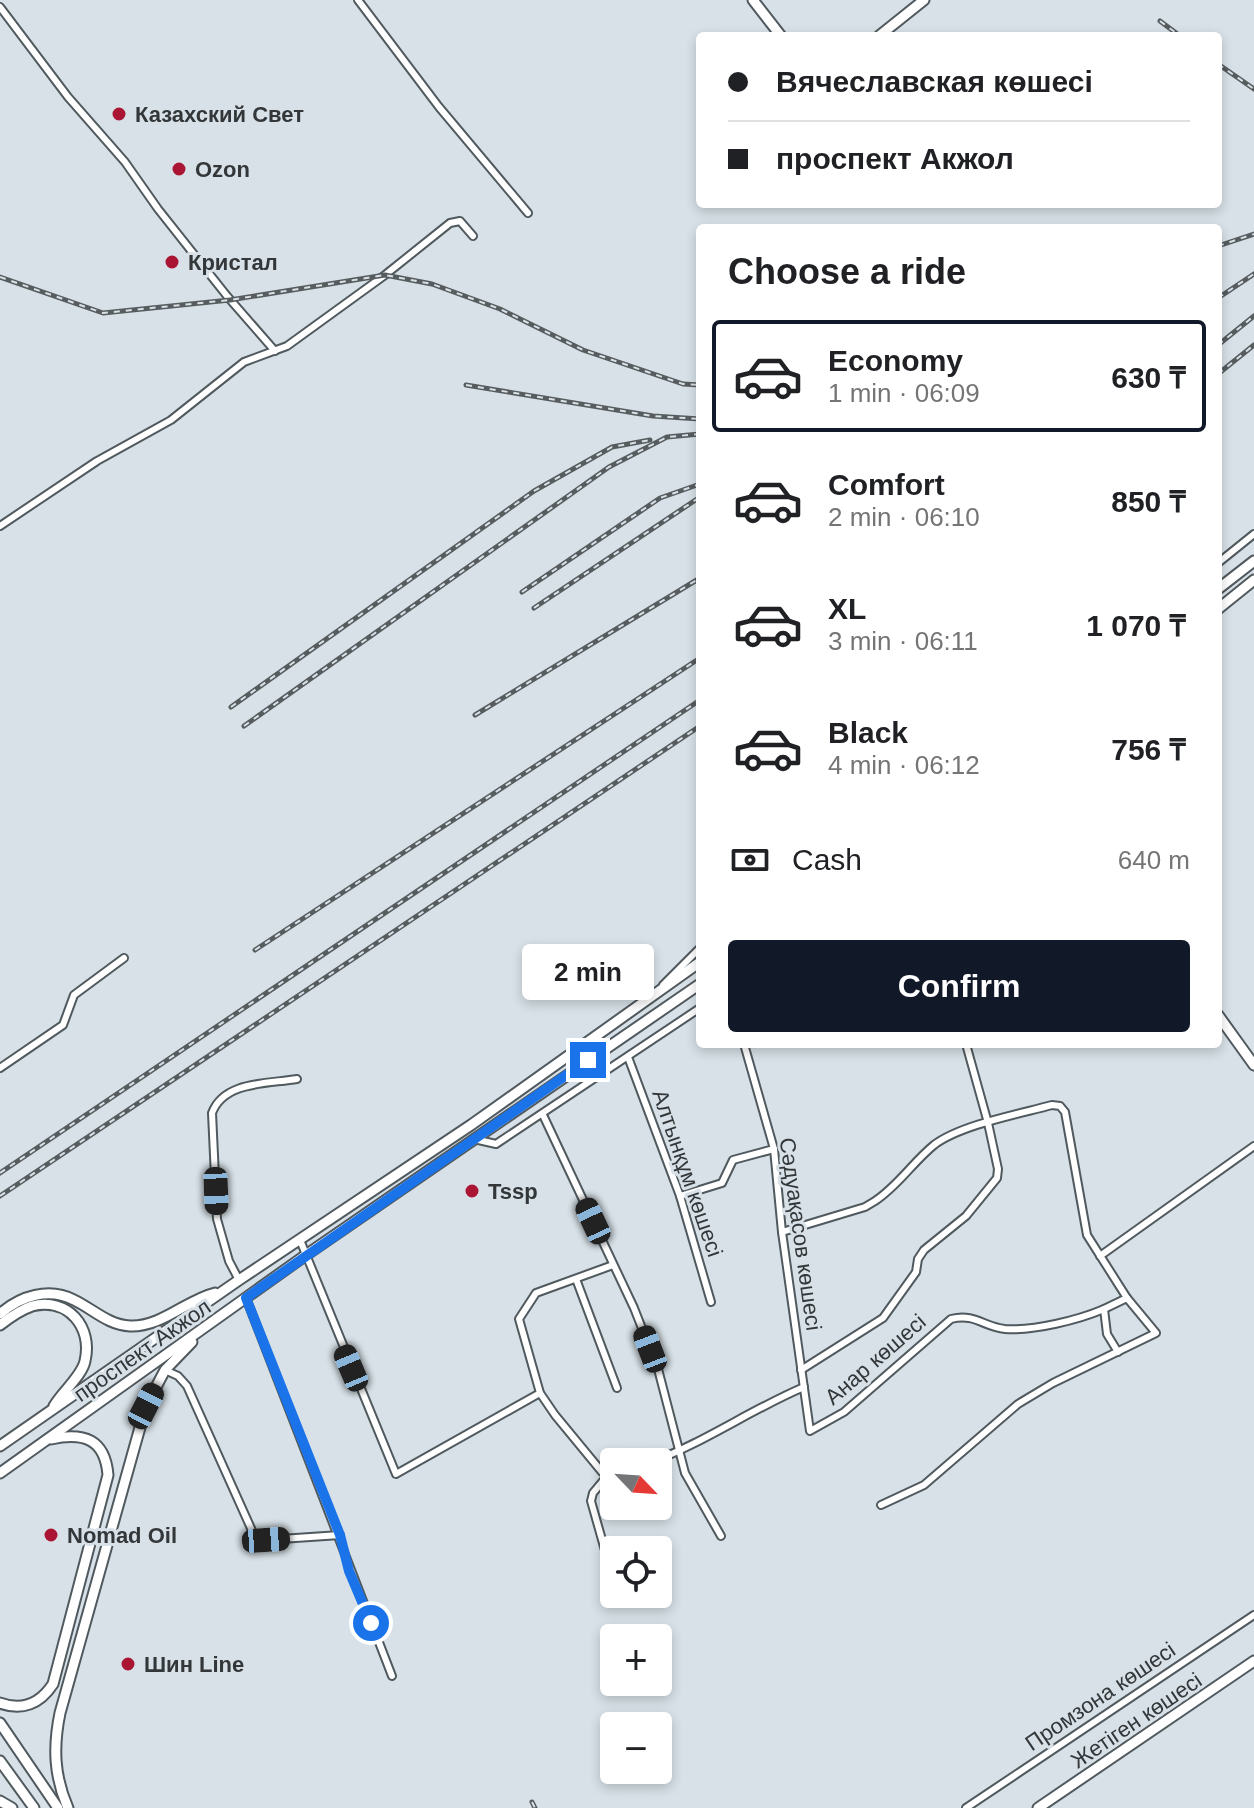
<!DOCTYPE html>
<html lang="en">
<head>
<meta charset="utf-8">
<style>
  :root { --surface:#fff; --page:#f2f2f2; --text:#202124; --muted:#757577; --line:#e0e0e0; --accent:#111827 }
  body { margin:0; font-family:Arial,sans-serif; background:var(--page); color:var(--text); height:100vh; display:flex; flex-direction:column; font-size:30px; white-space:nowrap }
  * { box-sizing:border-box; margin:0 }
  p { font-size:26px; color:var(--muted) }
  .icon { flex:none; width:44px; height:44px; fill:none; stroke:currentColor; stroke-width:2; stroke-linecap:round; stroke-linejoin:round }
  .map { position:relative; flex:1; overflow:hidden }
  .panel { position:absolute; left:696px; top:224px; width:526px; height:824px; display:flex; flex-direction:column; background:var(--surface); border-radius:8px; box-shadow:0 4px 12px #0003 }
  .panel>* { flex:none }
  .top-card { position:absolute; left:696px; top:32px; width:526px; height:176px; border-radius:8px; box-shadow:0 4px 12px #0003; display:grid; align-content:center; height:176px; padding:0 32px; background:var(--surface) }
  .needle { width:52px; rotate:115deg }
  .tools { position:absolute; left:600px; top:1448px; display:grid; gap:16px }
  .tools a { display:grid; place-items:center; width:72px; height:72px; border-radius:8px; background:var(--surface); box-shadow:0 4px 12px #0003; font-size:40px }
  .end { position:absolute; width:36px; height:36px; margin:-18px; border:10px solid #1a73e8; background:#fff; box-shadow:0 0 0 4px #fff }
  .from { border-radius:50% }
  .bubble { position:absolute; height:56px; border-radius:8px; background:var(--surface); box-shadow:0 4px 12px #0003; font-size:26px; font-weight:700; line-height:56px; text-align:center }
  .car { position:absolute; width:24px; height:48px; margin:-24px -12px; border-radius:10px; box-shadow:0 0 6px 2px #0007; background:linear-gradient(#222 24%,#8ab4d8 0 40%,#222 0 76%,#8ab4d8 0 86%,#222 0) }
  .top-card b { display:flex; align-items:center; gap:28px; height:76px; font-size:30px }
  .top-card b+b { border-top:2px solid var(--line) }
  .top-card i { width:20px; height:20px; background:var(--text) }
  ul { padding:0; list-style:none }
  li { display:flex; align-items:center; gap:24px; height:112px; margin:0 16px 12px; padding:0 16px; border:4px solid transparent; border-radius:8px }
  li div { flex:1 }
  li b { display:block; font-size:30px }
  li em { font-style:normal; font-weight:700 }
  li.current { border-color:var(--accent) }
  li>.icon { width:72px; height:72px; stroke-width:1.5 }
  h2 { padding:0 32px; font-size:36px; line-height:96px }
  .pay { display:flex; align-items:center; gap:20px; height:88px; padding:0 32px; font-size:30px }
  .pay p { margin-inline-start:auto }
  .button { display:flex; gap:16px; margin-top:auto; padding:16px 32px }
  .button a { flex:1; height:92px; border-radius:8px; background:var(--accent); color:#fff; font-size:32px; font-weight:700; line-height:92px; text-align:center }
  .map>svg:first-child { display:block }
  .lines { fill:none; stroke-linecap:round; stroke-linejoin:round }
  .street-casing { stroke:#50595e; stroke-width:10 }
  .secondary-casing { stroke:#50595e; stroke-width:13 }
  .street { stroke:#fff; stroke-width:6 }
  .secondary { stroke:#fff; stroke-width:9 }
  .rail-casing { stroke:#575c5f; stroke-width:5 }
  .rail { stroke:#d7e1e7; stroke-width:2; stroke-dasharray:6; stroke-linecap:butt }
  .route { stroke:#1a73e8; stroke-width:10 }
  .poi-dot { fill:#ab1534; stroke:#d7e1e7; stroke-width:3 }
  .labels { text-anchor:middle; stroke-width:6; stroke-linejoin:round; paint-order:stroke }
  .poi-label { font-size:22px; font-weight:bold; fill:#333739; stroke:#d7e1e7; text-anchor:start }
  .street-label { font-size:22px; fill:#333739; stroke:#d7e1e7 }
</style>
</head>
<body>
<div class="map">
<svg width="1254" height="1808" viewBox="0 0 1254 1808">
  <rect width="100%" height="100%" fill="#d7e1e7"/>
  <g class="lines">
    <defs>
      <g id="street">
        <polyline points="358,0 439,107 528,213"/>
        <polyline points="0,7 68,97 125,162 158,209 227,296 275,351"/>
        <polyline points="0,526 97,461 171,420 244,362 287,346 385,275 450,223 460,221 473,236"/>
        <polyline points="1218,563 1254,534"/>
        <polyline points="663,985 700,948"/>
        <path d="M744 1044 774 1149 782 1232 810 1431 844 1412 951 1319C975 1313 984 1327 1005 1329 1034 1331 1078 1320 1104 1309L1107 1334 1118 1352"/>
        <polyline points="628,1057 680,1196 711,1302"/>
        <polyline points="0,1068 63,1025 74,995 124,958"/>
        <polyline points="543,1115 634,1308 658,1369 685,1473 721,1536"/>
        <polyline points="474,1139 496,1144 700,1008"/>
        <polyline points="680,1196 722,1183 733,1160 774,1149"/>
        <path d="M782 1232 865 1207 875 1201C898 1186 913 1162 934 1145 960 1125 1019 1114 1052 1105L1060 1106 1065 1112 1087 1235 1127 1298 1156 1333 1053 1383 1018 1404 924 1485 881 1505"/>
        <polyline points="300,1240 396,1474 540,1393"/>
        <polyline points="1100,1256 1254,1146"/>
        <polyline points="576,1279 617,1388"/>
        <path d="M239 1280 229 1261 217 1219 212 1113C224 1081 267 1084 297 1079"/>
        <polyline points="246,1298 392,1676"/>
        <polyline points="1104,1309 1127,1298"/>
        <polyline points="165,1370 178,1376 187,1386 254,1535 266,1540 340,1535"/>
        <polyline points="801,1370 883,1318 916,1272 918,1259 924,1250 966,1216 997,1178 998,1169 988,1123 966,1044"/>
        <path d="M652 1462C705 1442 752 1409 804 1387"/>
        <polyline points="610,1568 591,1501 593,1493 608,1475 602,1472 555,1415 540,1393 519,1319 536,1293 613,1265"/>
        <polyline points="966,1808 1254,1615"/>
      </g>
      <g id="secondary">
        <polyline points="753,0 781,36"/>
        <polyline points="879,36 924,0"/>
        <polyline points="1218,589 1254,561"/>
        <polyline points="1218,609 1254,580"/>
        <polyline points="1218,1015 1254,1065"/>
        <path d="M0 1314C20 1296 49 1287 74 1300 93 1309 108 1325 130 1326 162 1327 186 1300 215 1293"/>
        <path d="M0 1325C9 1318 20 1310 32 1306 68 1297 93 1327 85 1361 82 1376 62 1392 54 1406"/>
        <polyline points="0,1446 239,1280 471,1125 700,962"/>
        <polyline points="0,1473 306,1255 700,984"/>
        <path d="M0 1703C22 1711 40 1704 53 1684L108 1475C105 1439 84 1432 51 1439"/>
        <polyline points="0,1723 58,1808"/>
        <polyline points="0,1761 34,1808"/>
        <polyline points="0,1801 12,1808"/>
        <path d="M68 1808C54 1776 53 1747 60 1713L146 1406 165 1370 192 1342"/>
        <polyline points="1038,1808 1254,1661"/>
      </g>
    </defs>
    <use href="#street" class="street-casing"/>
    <use href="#secondary" class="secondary-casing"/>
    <use href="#street" class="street"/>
    <use href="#secondary" class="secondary"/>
    <defs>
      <g id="rail">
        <polyline points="1160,21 1180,36"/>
        <polyline points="1218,64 1254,89"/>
        <polyline points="1218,246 1254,234"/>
        <polyline points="0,277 103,313 230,300 385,275 432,284 500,309 583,350 683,384 700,385"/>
        <polyline points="1218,298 1254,274"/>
        <polyline points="1218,345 1254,316"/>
        <polyline points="1218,374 1254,345"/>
        <polyline points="466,385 653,416 700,419"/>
        <polyline points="522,592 660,498 700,484"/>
        <polyline points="534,608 700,497"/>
        <polyline points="231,707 534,491 612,447 650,440"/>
        <polyline points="475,715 700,578"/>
        <polyline points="244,726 609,467 667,437 700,434"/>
        <polyline points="255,950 700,658"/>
        <polyline points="0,1173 700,700"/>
        <polyline points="0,1196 700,726"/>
        <polyline points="532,1802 535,1808"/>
      </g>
    </defs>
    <use href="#rail" class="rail-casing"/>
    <use href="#rail" class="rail"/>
  </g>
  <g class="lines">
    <polyline class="route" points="371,1623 349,1571 340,1535 246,1298 588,1060"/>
  </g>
  <g class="poi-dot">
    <circle cx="119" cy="114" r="8"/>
    <circle cx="179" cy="169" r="8"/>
    <circle cx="172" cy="262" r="8"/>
    <circle cx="472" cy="1191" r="8"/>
    <circle cx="51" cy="1535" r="8"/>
    <circle cx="128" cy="1664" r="8"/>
  </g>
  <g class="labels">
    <g class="poi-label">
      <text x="135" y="122">Казахский Свет</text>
      <text x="195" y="177">Ozon</text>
      <text x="188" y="270">Кристал</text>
      <text x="488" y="1199">Tssp</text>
      <text x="67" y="1543">Nomad Oil</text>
      <text x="144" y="1672">Шин Line</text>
    </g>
    <g class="street-label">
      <text transform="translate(688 1173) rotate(71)" y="8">Алтынқұм көшесі</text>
      <text transform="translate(801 1234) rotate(82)" y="8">Сәдуақасов көшесі</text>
      <text transform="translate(142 1350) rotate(-35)" y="8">проспект Акжол</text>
      <text transform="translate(875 1359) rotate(-41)" y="8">Анар көшесі</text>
      <text transform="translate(1100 1696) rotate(-34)" y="8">Промзона көшесі</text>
      <text transform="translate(1136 1720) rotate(-34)" y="8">Жетіген көшесі</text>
    </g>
  </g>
</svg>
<div class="tools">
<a><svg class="needle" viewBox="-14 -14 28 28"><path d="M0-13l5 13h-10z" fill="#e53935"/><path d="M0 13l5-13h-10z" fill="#757577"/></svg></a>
<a><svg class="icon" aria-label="locate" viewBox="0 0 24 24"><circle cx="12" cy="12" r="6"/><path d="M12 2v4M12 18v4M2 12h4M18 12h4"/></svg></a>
<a>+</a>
<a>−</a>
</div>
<i class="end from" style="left:371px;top:1623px"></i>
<i class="end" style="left:588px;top:1060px"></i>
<div class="bubble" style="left:522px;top:944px;width:132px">2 min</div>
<i class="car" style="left:216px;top:1191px;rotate:178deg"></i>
<i class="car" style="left:593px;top:1221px;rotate:335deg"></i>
<i class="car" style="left:650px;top:1349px;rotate:339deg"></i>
<i class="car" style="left:351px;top:1368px;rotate:337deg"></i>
<i class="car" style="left:146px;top:1406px;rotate:27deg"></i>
<i class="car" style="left:266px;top:1540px;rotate:86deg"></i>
<div class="top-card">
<b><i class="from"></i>Вячеславская көшесі</b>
<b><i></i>проспект Акжол</b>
</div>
<section class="panel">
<h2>Choose a ride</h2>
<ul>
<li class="current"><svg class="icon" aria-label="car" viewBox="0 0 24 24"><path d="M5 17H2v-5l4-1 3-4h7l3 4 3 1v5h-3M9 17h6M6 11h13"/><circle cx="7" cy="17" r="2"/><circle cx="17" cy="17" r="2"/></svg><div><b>Economy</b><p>1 min · 06:09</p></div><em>630 ₸</em></li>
<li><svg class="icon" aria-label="car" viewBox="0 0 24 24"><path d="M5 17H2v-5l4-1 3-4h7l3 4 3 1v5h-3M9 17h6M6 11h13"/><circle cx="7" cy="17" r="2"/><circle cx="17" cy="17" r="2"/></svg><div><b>Comfort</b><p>2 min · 06:10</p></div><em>850 ₸</em></li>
<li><svg class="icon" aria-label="car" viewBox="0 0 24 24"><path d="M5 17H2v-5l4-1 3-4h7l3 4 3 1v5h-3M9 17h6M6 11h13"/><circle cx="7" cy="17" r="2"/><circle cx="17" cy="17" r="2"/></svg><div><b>XL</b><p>3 min · 06:11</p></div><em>1 070 ₸</em></li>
<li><svg class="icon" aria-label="car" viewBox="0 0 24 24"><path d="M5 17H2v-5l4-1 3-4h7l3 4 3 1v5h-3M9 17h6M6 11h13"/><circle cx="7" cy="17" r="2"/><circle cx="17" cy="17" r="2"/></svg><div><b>Black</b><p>4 min · 06:12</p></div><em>756 ₸</em></li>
</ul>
<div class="pay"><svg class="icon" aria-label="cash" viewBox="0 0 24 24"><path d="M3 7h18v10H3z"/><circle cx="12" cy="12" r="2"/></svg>Cash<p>640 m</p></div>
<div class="button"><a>Confirm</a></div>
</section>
</div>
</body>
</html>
